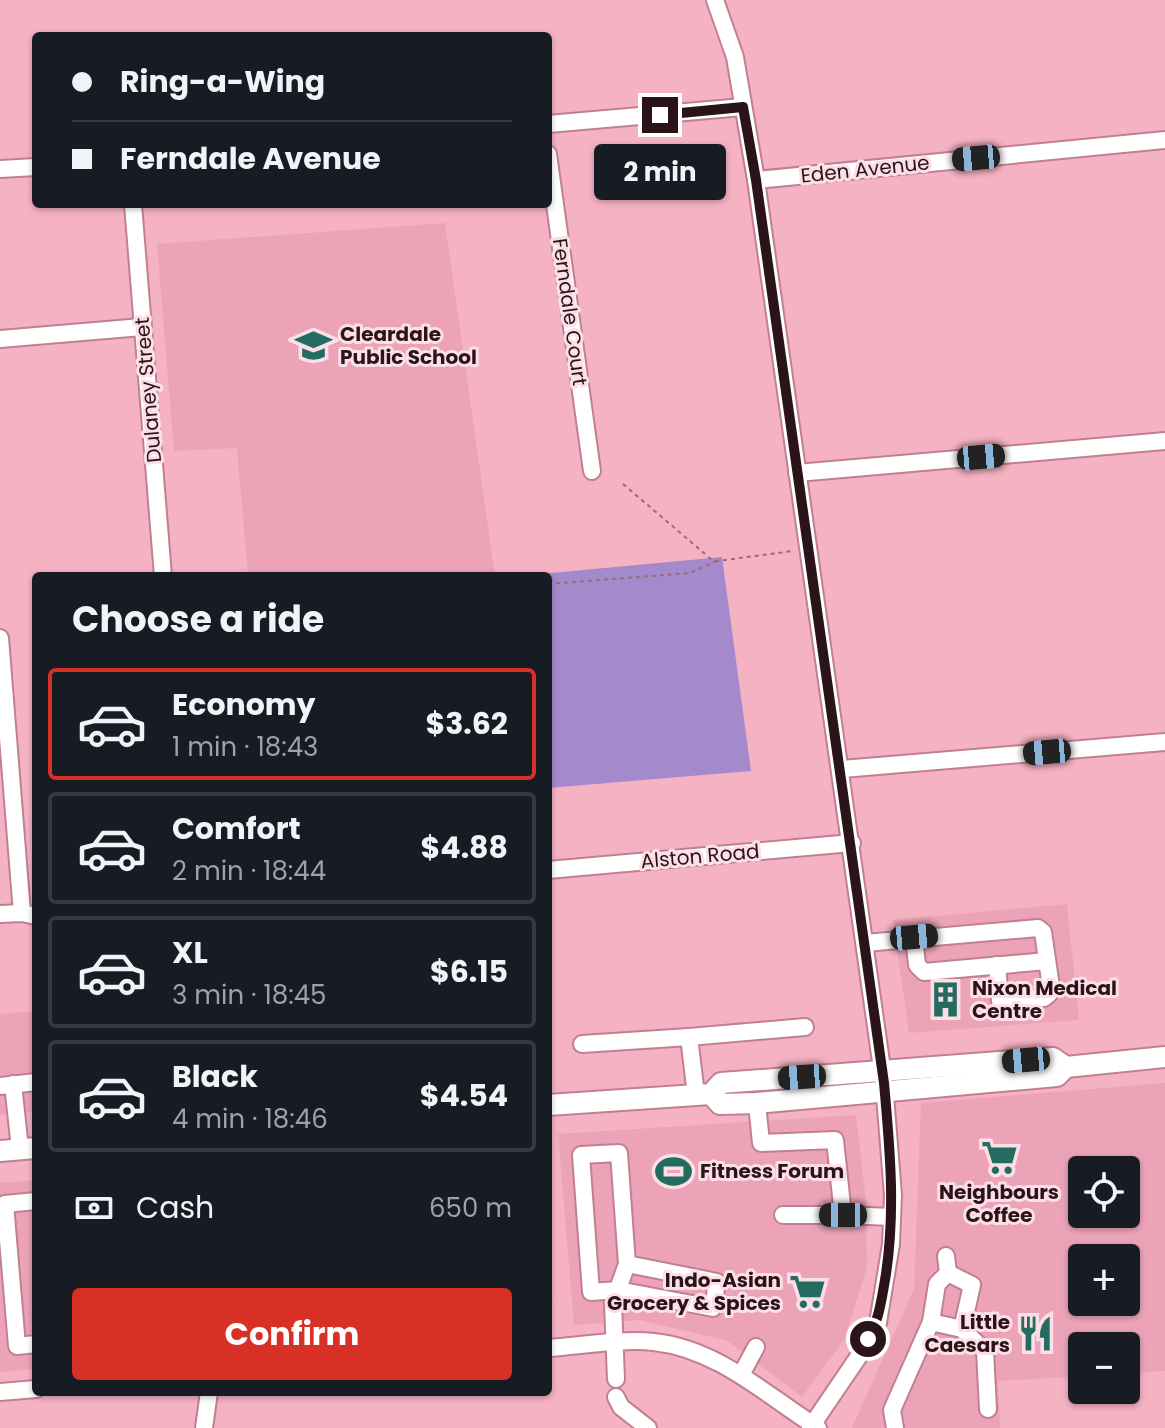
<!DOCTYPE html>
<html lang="en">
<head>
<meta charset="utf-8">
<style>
  :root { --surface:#171b24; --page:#20242c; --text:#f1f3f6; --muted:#9ea1a6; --line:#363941; --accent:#d93025 }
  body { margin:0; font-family:Poppins,sans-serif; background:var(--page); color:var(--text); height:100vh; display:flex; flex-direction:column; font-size:30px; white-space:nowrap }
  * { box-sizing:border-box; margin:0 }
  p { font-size:26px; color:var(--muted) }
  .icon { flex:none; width:44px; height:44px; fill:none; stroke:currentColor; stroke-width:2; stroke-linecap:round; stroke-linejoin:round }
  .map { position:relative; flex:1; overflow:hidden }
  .side { position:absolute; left:32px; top:572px; width:520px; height:824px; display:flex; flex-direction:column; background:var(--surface); border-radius:8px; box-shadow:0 2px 6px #0004 }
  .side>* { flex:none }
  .top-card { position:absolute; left:32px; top:32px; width:520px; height:176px; border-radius:8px; box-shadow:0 2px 6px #0004; display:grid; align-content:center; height:176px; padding:0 40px; background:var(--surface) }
  .buttons { position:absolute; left:1068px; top:1156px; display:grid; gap:16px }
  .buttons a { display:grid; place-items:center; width:72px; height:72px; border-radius:8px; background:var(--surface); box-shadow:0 2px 6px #0004; font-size:40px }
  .end { position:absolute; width:36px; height:36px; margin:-18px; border:10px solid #2b131a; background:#fff; box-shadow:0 0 0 4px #fff }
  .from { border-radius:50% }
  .bubble { position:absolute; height:56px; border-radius:8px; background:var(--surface); box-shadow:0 2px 6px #0004; font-size:26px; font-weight:700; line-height:56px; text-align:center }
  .car { position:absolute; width:24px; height:48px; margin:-24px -12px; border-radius:10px; box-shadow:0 0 6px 2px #0007; background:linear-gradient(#222 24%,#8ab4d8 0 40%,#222 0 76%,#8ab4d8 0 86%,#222 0) }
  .top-card b { display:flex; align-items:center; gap:28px; height:76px; font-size:30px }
  .top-card b+b { border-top:2px solid var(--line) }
  .top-card i { width:20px; height:20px; background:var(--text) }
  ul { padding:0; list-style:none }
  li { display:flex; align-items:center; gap:24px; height:112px; margin:0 16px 12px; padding:0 24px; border:4px solid var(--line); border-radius:8px }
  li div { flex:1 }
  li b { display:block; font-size:30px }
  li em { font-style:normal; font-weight:700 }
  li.on { border-color:var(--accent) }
  li>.icon { width:72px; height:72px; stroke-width:1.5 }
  h2 { padding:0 40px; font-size:36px; line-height:96px }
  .pay { display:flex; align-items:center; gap:20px; height:88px; padding:0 40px; font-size:30px }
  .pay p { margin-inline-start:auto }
  .cta { display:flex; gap:16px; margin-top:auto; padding:16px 40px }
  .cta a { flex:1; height:92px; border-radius:8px; background:var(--accent); color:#fff; font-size:32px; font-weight:700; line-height:92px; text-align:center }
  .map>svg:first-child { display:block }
  .built { fill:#eca3b7; fill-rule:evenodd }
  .green { fill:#a48acd }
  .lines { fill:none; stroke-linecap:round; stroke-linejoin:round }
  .minor-casing { stroke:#c08092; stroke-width:20 }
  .major-casing { stroke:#c08092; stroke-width:24 }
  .path { stroke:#9b6b78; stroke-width:2; stroke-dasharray:4 4; stroke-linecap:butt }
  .minor { stroke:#fff; stroke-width:16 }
  .major { stroke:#fff; stroke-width:20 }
  .route { stroke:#2b131a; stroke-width:10 }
  .labels { text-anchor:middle; stroke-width:6; stroke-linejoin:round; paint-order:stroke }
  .street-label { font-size:20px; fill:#2b131a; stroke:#fcdfe6 }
  .poi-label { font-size:20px; font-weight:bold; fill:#2b131a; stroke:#fcdfe6; text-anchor:start }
</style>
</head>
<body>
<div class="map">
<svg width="1165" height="1428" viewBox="0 0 1165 1428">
  <rect width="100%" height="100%" fill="#f5b2c3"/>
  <g class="built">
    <polygon points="445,223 495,576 248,576 237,448 174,451 157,244"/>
    <polygon points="1067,904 1079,1020 909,1033 893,920"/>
    <polygon points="36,1011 36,1112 0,1115 0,1014"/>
    <path d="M1165 1083V1371L1126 1373V1346H1082V1376L998 1381 1000 1428H852L914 1289 921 1103ZM1082 1170H1126V1214H1082ZM1082 1258H1126V1302H1082Z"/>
    <polygon points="856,1115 866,1201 867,1268 844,1340 802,1397 728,1341 640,1320 574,1325 558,1134"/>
    <polygon points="36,1180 36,1369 0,1372 0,1183"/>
  </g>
  <polygon class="green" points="722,557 751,771 548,788 548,576 519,576"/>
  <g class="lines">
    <defs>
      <g id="minor">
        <polyline points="715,0 735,57 756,180 884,1083 893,1195 891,1244 878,1323 859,1356 810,1428"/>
        <polyline points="548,124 743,107"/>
        <polyline points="548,154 592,471"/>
        <polyline points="0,169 36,167"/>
        <polyline points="756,180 1165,140"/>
        <polyline points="133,204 163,576"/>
        <polyline points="0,339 142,327"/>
        <polyline points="797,473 1165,441"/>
        <polyline points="0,638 22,913"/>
        <polyline points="842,769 1165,742"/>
        <polyline points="548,870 852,843"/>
        <polyline points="0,914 22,913 36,916"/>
        <polyline points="914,937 917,965 924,972 1047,961"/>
        <polyline points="865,943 1038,928 1043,932 1051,987 1049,994 1044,998 1000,1001 997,965"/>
        <polyline points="582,1044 689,1037"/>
        <polyline points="13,1084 20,1149"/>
        <polyline points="0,1086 36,1082"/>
        <polyline points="696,1095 689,1037 805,1027"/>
        <polyline points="757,1103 761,1143 835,1140 843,1215 892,1217"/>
        <polyline points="36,1201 5,1204 17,1346 36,1344"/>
        <polyline points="783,1215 843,1215"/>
        <polyline points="931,1322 962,1329 972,1285 948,1273"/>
        <polyline points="962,1329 985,1351 988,1409"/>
        <path d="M548 1348C580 1346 623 1338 654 1342 718 1349 766 1395 818 1428"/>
        <polyline points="741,1375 756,1347"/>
        <polyline points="616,1379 613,1303 627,1264 619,1153 581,1155 591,1292 618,1290 713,1308 717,1282 627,1264"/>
        <polyline points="0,1392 36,1389"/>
        <polyline points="616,1397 621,1407 648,1428"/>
        <polyline points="204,1428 209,1392"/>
        <polyline points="895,1428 892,1410 931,1322 937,1284 948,1273 946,1256"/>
      </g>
      <g id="major">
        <polyline points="711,1094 720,1104 757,1103 1057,1076 1066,1067"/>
        <polyline points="548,1105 711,1094 721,1083 1053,1058 1066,1067 1165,1057"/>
        <polyline points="0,1151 36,1148"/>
      </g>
    </defs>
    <use href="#minor" class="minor-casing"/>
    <use href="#major" class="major-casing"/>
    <g class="path">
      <polyline points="623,484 711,559 717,561 793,551"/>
      <polyline points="548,584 690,573 716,561"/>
      <polyline points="548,1240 553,1246"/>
      <polyline points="548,1286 552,1299"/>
    </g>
    <use href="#minor" class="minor"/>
    <use href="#major" class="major"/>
  </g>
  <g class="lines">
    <path class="route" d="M660 115 743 107 756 180 884 1083C890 1149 896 1214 885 1280 881 1302 879 1320 868 1339"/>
  </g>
  <defs>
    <symbol id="school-bare" viewBox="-9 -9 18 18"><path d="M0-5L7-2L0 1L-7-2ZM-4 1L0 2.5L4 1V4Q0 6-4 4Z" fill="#246b61" stroke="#fcdfe6" stroke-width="2.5" paint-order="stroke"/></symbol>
    <symbol id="building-bare" viewBox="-9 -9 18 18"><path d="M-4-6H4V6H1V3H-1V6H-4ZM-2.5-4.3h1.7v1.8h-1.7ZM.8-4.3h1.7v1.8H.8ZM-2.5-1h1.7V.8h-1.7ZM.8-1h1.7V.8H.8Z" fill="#246b61" stroke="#fcdfe6" stroke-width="2.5" paint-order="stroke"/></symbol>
    <symbol id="supermarket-bare" viewBox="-9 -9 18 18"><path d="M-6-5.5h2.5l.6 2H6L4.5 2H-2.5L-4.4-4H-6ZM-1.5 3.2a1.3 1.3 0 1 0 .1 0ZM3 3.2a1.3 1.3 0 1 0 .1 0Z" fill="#246b61" stroke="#fcdfe6" stroke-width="2.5" paint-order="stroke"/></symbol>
    <symbol id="stadium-bare" viewBox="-9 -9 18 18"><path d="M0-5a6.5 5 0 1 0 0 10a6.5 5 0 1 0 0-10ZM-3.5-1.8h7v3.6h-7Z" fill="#246b61" stroke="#fcdfe6" stroke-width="2.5" paint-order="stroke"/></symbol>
    <symbol id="restaurant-bare" viewBox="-9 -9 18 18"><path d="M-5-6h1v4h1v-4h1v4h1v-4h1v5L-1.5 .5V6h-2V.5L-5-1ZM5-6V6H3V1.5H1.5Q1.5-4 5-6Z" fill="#246b61" stroke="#fcdfe6" stroke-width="2.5" paint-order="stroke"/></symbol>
  </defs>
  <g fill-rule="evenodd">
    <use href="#school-bare" x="288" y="320" width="51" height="51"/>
    <use href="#building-bare" x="920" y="974" width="51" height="51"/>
    <use href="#supermarket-bare" x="974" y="1132" width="51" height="51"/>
    <use href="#stadium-bare" x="648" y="1146" width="51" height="51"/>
    <use href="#supermarket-bare" x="782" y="1266" width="51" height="51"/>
    <use href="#restaurant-bare" x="1010" y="1308" width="51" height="51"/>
  </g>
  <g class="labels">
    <g class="street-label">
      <text transform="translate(865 169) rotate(-6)" y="7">Eden Avenue</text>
      <text transform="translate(570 312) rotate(82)" y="7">Ferndale Court</text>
      <text transform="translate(148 390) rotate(-95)" y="7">Dulaney Street</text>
      <text transform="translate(700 856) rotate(-5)" y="7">Alston Road</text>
    </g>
    <g class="poi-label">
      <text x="340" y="341">Cleardale<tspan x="340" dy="23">Public School</tspan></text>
      <text x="972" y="995">Nixon Medical<tspan x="972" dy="23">Centre</tspan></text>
      <text x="700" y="1178">Fitness Forum</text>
      <text x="999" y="1199" text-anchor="middle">Neighbours<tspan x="999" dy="23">Coffee</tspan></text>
      <text x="781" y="1287" text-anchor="end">Indo-Asian<tspan x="781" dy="23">Grocery &amp; Spices</tspan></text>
      <text x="1010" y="1329" text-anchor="end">Little<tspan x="1010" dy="23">Caesars</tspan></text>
    </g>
  </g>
</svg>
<div class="buttons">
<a><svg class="icon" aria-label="locate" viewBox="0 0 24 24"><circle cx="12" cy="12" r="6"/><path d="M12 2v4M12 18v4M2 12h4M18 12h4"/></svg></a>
<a>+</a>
<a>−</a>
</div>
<i class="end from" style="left:868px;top:1339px"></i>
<i class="end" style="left:660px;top:115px"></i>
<div class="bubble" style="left:594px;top:144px;width:132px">2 min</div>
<i class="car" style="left:976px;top:158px;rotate:265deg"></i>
<i class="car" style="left:981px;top:457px;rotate:85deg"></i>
<i class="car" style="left:1047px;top:752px;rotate:265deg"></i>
<i class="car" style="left:914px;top:937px;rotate:85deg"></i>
<i class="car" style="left:1026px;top:1060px;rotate:265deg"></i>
<i class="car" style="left:802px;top:1077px;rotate:266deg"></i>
<i class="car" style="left:843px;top:1215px;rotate:270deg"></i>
<div class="top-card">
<b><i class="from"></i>Ring-a-Wing</b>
<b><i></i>Ferndale Avenue</b>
</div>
<section class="side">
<h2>Choose a ride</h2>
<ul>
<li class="on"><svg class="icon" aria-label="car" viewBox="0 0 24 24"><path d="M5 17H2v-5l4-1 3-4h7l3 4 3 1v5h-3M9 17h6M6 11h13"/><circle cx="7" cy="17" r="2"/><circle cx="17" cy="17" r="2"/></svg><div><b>Economy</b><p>1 min · 18:43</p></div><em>$3.62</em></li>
<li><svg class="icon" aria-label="car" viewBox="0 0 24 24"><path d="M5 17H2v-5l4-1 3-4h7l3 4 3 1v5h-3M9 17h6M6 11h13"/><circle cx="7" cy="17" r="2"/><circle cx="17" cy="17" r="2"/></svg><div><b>Comfort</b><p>2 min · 18:44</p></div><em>$4.88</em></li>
<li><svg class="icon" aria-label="car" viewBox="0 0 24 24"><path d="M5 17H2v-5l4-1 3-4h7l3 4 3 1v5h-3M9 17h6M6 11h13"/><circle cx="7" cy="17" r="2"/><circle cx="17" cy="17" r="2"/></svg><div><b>XL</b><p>3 min · 18:45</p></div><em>$6.15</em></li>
<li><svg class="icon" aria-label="car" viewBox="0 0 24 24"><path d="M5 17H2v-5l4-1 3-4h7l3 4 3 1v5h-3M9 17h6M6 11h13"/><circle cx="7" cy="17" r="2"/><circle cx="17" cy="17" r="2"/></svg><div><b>Black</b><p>4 min · 18:46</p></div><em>$4.54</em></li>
</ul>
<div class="pay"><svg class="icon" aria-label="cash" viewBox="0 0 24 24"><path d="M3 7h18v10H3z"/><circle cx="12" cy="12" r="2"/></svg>Cash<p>650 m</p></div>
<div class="cta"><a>Confirm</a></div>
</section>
</div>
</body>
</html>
